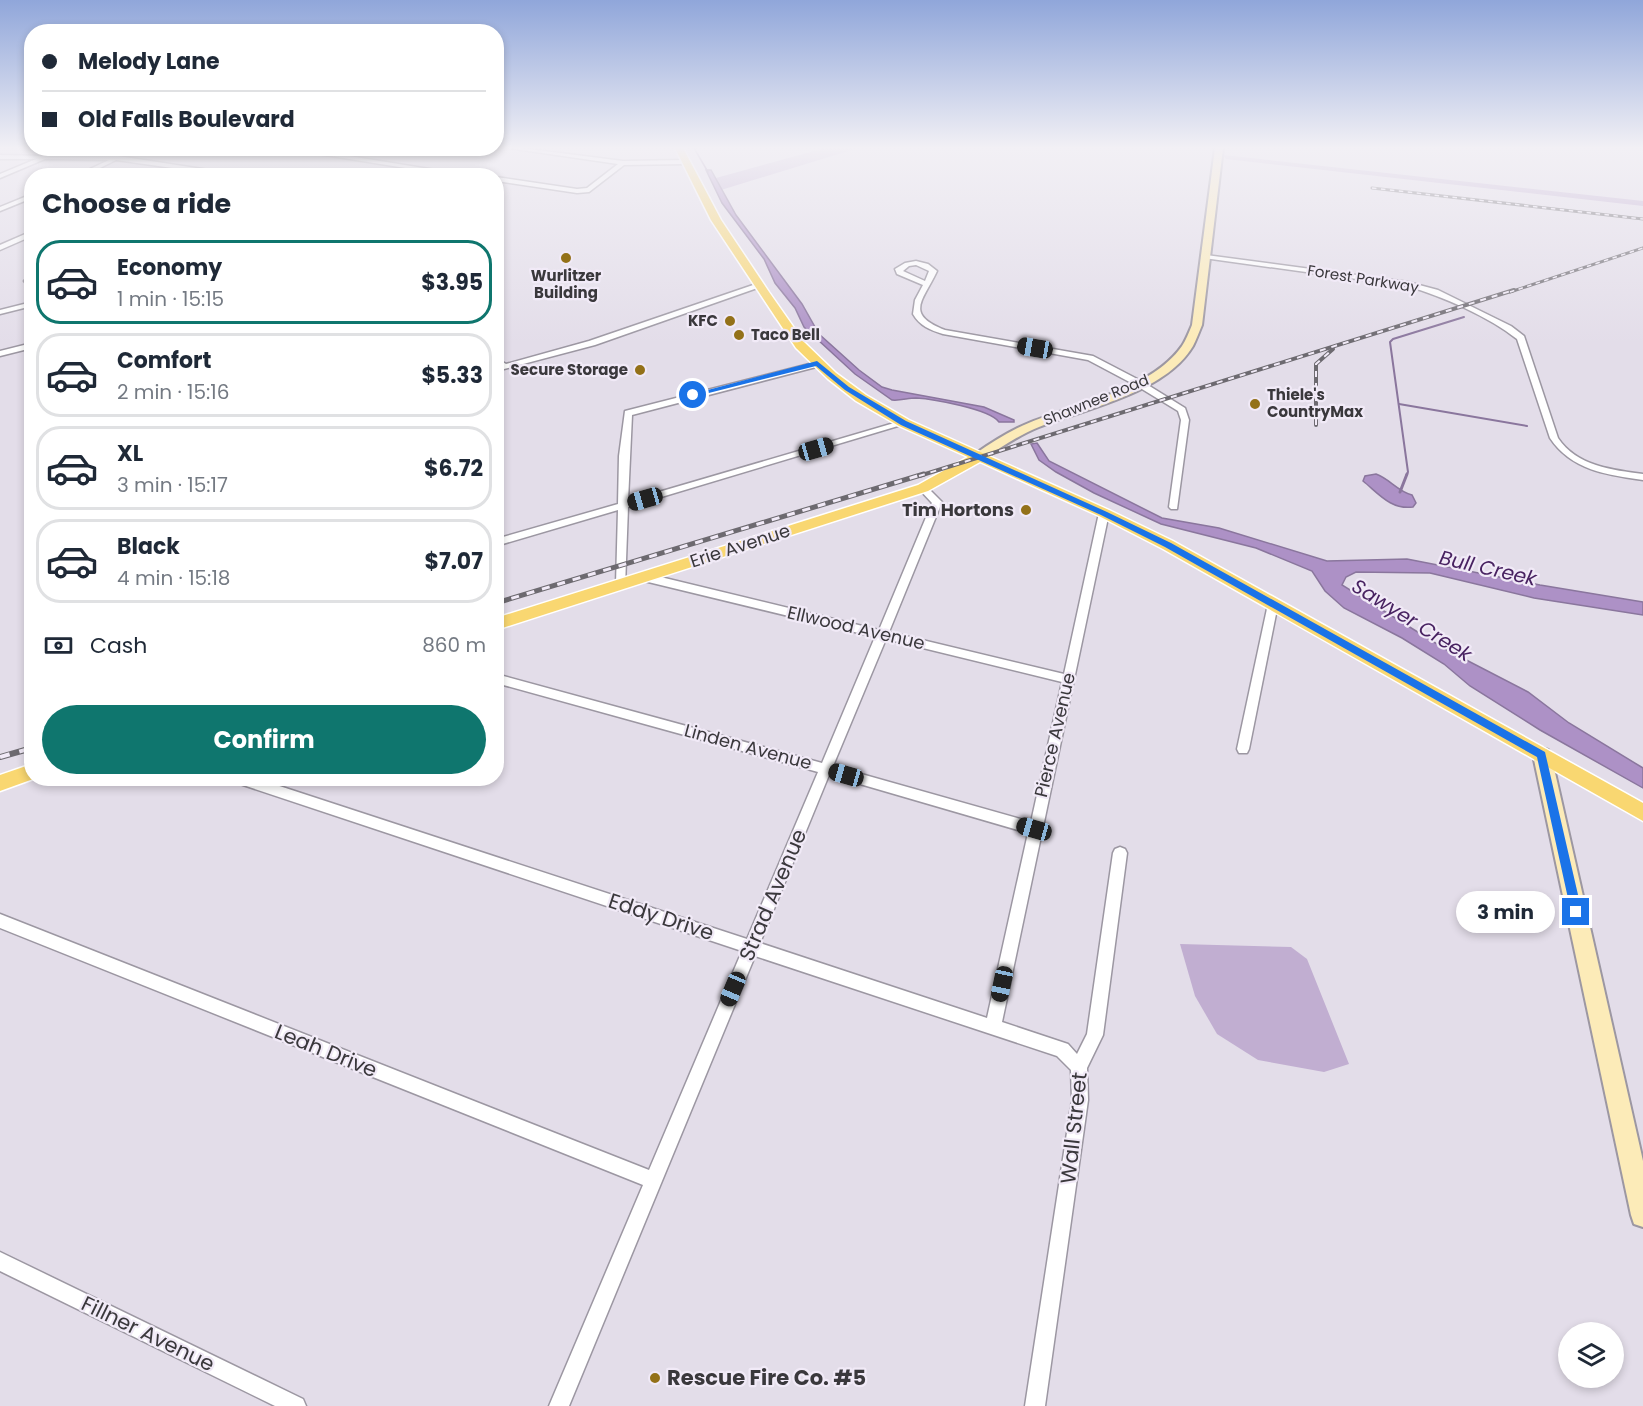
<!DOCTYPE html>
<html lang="en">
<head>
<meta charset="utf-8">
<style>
  :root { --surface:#fff; --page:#f2f2f3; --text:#1f2937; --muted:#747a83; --line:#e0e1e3; --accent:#0f766e }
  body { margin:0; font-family:Poppins,sans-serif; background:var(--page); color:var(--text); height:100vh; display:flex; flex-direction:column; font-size:22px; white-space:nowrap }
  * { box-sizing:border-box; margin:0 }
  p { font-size:20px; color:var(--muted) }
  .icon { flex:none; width:33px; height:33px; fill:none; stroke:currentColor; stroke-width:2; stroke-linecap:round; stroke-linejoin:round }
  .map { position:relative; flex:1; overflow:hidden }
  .side { position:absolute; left:24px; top:168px; width:480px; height:618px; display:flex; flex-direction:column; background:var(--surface); border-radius:24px; box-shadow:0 3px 9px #0003 }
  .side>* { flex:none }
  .hud { position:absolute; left:24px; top:24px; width:480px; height:132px; border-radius:24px; box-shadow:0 3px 9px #0003; display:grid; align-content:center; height:132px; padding:0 18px; background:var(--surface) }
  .fabs { position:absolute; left:1558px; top:1322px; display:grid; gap:12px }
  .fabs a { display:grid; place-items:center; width:66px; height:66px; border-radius:50%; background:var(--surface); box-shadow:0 3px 9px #0003; font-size:30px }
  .end { position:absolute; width:27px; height:27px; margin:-14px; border:8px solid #1a73e8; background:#fff; box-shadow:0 0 0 3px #fff }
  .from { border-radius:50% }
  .bubble { position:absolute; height:42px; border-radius:21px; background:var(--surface); box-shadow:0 3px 9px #0003; font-size:20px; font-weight:700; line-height:42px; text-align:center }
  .car { position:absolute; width:18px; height:36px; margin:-18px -9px; border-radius:8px; box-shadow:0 0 4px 2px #0007; background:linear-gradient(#222 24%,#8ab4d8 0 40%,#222 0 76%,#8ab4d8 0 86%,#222 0) }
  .hud b { display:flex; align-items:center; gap:21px; height:57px; font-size:22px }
  .hud b+b { border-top:2px solid var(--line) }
  .hud i { width:15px; height:15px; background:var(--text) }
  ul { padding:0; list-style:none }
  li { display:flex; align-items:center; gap:18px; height:84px; margin:0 12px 9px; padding:0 6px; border:3px solid var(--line); border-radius:24px }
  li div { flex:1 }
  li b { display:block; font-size:22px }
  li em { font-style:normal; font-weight:700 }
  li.current { border-color:var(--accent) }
  li>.icon { width:54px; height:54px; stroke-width:1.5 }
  h2 { padding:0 18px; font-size:27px; line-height:72px }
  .pay { display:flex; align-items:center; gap:15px; height:66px; padding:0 18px; font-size:22px }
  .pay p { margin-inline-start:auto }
  .action { display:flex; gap:12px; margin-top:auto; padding:12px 18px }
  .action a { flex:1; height:69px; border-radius:36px; background:var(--accent); color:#fff; font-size:24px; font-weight:700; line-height:69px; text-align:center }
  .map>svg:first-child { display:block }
  .green { fill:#c1aed1 }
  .water { fill:#ad91c6; stroke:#8a769d; stroke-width:1.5 }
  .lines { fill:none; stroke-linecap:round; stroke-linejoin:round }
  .stream-far2 { stroke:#8a769d; stroke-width:1.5 }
  .stream-far1 { stroke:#8a769d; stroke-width:2 }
  .stream { stroke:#8a769d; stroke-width:3 }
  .street-casing { stroke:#9c97a2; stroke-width:3 }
  .secondary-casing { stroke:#9c97a2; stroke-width:4 }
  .primary-casing { stroke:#fff; stroke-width:3 }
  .street { fill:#fff; fill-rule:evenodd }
  .secondary { fill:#fcebb8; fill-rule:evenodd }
  .primary { fill:#f9d771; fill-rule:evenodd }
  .rail-far3-casing { stroke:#6d6a70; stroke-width:3 }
  .rail-far2-casing { stroke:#6d6a70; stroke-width:4 }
  .rail-far1-casing { stroke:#6d6a70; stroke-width:5 }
  .rail-casing { stroke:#6d6a70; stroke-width:6 }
  .rail-far3 { stroke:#f1eaf7; stroke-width:1.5; stroke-dasharray:4.5; stroke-linecap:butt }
  .rail-far2 { stroke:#f1eaf7; stroke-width:2; stroke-dasharray:6; stroke-linecap:butt }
  .rail-far1 { stroke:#f1eaf7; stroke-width:3; stroke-dasharray:8; stroke-linecap:butt }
  .rail { stroke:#f1eaf7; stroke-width:4; stroke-dasharray:10; stroke-linecap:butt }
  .route { fill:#1a73e8 }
  .poi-dot { fill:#937118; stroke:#f1eaf7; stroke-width:2 }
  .labels { text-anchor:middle; stroke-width:4.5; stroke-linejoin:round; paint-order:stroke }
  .far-poi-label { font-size:15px; font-weight:bold; fill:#3a383c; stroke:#f1eaf7; text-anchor:end }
  .far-street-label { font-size:15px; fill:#3a383c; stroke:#f1eaf7 }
  .poi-label { font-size:18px; font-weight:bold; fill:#3a383c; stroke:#f1eaf7; text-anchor:end }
  .street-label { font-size:18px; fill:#3a383c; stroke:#f1eaf7 }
  .water-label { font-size:20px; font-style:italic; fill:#482261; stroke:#f1eaf7 }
  .near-street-label { font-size:21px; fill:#3a383c; stroke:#f1eaf7 }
  .near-poi-label { font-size:21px; font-weight:bold; fill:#3a383c; stroke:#f1eaf7; text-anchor:start }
</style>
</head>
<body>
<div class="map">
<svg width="1643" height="1406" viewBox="0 0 1643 1406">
  <rect width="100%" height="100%" fill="#e3dde9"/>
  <g class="green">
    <polygon points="825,148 858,148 721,190 716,178"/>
    <polygon points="1223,155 1643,201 1643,206 1226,159"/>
    <polygon points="1180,944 1291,947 1307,959 1349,1064 1324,1072 1258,1060 1217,1034 1195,996"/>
  </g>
  <g class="water">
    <path d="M706 170H711L736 215 802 304 819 334 859 370 882 387 892 390 984 407 1014 420V422H999C990 409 933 399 916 398 908 398 900 401 892 400L855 374 804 327 795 308 775 283 764 259 722 203Z"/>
    <polygon points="1037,443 1049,461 1162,518 1219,528 1327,561 1407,559 1540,585 1643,602 1643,615 1534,598 1430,573 1356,572 1346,577 1342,585 1445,649 1528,692 1569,723 1643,768 1643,788 1540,730 1470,686 1444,664 1402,638 1344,608 1325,591 1312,571 1256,548 1161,524 1094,493 1056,472 1039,460 1031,444"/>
    <path d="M1376 474C1390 479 1397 491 1412 495L1416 503 1413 507C1391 510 1379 494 1363 481L1365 476Z"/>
  </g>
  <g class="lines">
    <polyline class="stream-far2" points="694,148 708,172"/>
    <g class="stream-far1">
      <polyline points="1399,404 1527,426"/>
      <polyline points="1406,476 1408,472 1390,342 1393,339 1464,317"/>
    </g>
    <polyline class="stream" points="1400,492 1407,474"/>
    <defs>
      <g id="street">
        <polygon points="61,148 70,148 54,156 118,156 248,176 229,176 116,160 84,176 75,176 109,160 45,159 0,178 0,174 36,159 0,159 0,155 44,156"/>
        <polygon points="281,148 299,148 473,176 455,176"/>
        <polygon points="508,148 521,148 623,161 686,160 689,162 686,164 624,165 589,192 577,193 496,181 496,177 577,189 587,188 618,164"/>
        <polygon points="32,194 32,198 0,211 0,207"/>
        <polygon points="32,231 32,236 0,250 0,245"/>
        <path d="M1206 255 1408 282 1438 290 1511 326 1524 336 1558 438C1577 466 1612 470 1643 474V480C1607 475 1571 470 1550 438L1517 339C1489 317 1442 296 1407 286L1204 258 1203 257Z"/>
        <path d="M916 261 928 264 937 271C923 301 904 314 945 330L1093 356 1143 382 1185 408 1189 420 1177 509H1171L1169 507 1181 420 1178 411 1137 386 1088 360 943 334C930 330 920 326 913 314L915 300 923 285 897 274 895 269 905 263ZM916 265 929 271 925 281 903 271 909 266Z"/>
        <polygon points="29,276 32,276 32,290 24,281"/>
        <polygon points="756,284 763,286 595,345 504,369 496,365 496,358 506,364 589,341"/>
        <polygon points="32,302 32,306 0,314 0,310"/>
        <polygon points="32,343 32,348 0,356 0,351"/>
        <polygon points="817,362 820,362 820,366 632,415 628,501 901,421 907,421 908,423 628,507 625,587 621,588 616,584 618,510 496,546 496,539 618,504 619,456 625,411"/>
        <path d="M923 485 926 486 942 502 889 632 1064 674 1099 513 1104 510 1109 513 1002 1022 1068 1044 1077 1054 1087 1034 1113 853 1115 849 1120 847 1125 849 1127 853 1103 1035 1087 1068 1088 1100 1045 1406H1025L1072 1100 1071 1070 1057 1056 755 956 569 1406H549L643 1185 0 928V914L649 1170 742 951 237 783 232 782 231 778H255L747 939 818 772 496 683V674L822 763 875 637 644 581 639 577 644 573 879 630 932 503 918 488ZM886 639 1062 682 1031 822 833 766ZM829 775 1028 833 987 1018 760 943Z"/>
        <polygon points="1273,600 1278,604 1249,749 1247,753 1239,753 1237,749 1268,604"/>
        <polygon points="0,1252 303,1399 306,1406 275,1406 0,1271"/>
      </g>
      <g id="secondary">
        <path d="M1215 148H1223L1202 325C1199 332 1196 340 1193 346 1165 393 1087 408 1039 427 1019 435 1001 447 983 460H975L973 457 975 454C992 442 1011 430 1031 422 1078 403 1151 390 1182 346 1186 340 1189 332 1192 325Z"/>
        <polygon points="1542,748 1548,750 1551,755 1643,1161 1643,1227 1634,1224 1631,1215 1533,755 1536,750"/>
      </g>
      <g id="primary">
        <polygon points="675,148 683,148 721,220 769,292 804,342 836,373 866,395 909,420 1109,510 1173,541 1643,803 1643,821 1163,549 1099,516 980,462 928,491 496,630 496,618 918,485 968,457 899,426 856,401 828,379 796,348 711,220"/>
        <polygon points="32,764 32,778 36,778 0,791 0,775"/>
      </g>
    </defs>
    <use href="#street" class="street-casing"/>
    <use href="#secondary" class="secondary-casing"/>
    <use href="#primary" class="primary-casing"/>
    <use href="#street" class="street"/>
    <use href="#secondary" class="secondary"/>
    <use href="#primary" class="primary"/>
    <defs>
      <g id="rail-far3">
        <polyline points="1372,188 1643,219"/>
        <polyline points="1510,292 1643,248"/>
      </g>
      <g id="rail-far2">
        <polyline points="1316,425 1316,364 1333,349"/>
        <polyline points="919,476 1514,290"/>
      </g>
      <polyline id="rail-far1" points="496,603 924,474"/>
      <polyline id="rail" points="0,757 32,748"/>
    </defs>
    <use href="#rail-far3" class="rail-far3-casing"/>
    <use href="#rail-far2" class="rail-far2-casing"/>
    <use href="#rail-far1" class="rail-far1-casing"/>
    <use href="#rail" class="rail-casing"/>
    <use href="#rail-far3" class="rail-far3"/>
    <use href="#rail-far2" class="rail-far2"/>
    <use href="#rail-far1" class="rail-far1"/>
    <use href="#rail" class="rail"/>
  </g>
  <linearGradient id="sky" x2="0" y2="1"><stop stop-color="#90a6da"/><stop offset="0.43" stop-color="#f2f0f5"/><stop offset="1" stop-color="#f2f0f5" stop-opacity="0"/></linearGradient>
  <rect width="1643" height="344" fill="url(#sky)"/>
  <polygon class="route" points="817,361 849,387 906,421 1107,512 1171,543 1545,752 1582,912 1580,916 1572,916 1571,912 1537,757 1165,547 1101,515 901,425 845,390 816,366 693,397 689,395"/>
  <g class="poi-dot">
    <circle cx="566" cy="258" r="6"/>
    <circle cx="730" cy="321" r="6"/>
    <circle cx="739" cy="335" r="6"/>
    <circle cx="640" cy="370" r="6"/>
    <circle cx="1255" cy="404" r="6"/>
    <circle cx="1026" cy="510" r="6"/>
    <circle cx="655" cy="1378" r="6"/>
  </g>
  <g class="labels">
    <g class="far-poi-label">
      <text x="566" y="281" text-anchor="middle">Wurlitzer<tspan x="566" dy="17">Building</tspan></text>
      <text x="718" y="326">KFC</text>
      <text x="751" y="340" text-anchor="start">Taco Bell</text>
      <text x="628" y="375">Secure Storage</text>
      <text x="1267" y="400" text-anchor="start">Thiele's<tspan x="1267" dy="17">CountryMax</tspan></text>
    </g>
    <g class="far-street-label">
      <text transform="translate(1363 279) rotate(9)" y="5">Forest Parkway</text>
      <text transform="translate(1096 400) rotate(-22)" y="5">Shawnee Road</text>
    </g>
    <g class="poi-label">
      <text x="1014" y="516">Tim Hortons</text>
    </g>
    <g class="street-label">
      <text transform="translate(740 546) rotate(-18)" y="6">Erie Avenue</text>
      <text transform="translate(856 628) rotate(13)" y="6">Ellwood Avenue</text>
      <text transform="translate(1055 735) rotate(-77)" y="6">Pierce Avenue</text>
      <text transform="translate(748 747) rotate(15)" y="6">Linden Avenue</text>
    </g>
    <g class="water-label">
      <text transform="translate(1488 568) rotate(13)" y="7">Bull Creek</text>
      <text transform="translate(1412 620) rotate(32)" y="7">Sawyer Creek</text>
    </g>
    <g class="near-street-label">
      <text transform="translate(773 895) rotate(-67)" y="7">Strad Avenue</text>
      <text transform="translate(661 917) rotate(18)" y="7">Eddy Drive</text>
      <text transform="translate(326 1051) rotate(22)" y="7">Leah Drive</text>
      <text transform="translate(1074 1128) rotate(-84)" y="7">Wall Street</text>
      <text transform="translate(148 1334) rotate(26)" y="7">Fillner Avenue</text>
    </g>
    <g class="near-poi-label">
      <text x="667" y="1385">Rescue Fire Co. #5</text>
    </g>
  </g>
</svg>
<div class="fabs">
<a><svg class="icon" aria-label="layers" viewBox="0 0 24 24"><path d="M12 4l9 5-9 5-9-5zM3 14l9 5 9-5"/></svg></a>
</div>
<i class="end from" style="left:693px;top:395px"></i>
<i class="end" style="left:1576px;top:912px"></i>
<div class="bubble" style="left:1456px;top:891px;width:99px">3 min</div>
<i class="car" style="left:1035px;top:348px;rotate:280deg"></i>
<i class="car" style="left:816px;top:449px;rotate:74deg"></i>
<i class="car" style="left:645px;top:499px;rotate:254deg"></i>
<i class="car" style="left:846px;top:775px;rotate:286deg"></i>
<i class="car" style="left:1034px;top:829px;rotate:286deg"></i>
<i class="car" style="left:1002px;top:984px;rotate:192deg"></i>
<i class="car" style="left:733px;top:989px;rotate:203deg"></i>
<div class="hud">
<b><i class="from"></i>Melody Lane</b>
<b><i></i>Old Falls Boulevard</b>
</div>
<section class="side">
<h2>Choose a ride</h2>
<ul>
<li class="current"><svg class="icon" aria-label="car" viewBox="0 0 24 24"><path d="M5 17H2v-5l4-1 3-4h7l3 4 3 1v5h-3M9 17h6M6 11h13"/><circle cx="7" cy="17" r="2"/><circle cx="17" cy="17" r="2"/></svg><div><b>Economy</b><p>1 min · 15:15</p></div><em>$3.95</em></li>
<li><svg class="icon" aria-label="car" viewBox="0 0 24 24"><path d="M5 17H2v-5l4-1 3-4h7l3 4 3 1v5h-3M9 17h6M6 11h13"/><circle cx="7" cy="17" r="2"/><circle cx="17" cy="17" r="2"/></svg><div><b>Comfort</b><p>2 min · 15:16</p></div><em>$5.33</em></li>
<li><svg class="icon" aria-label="car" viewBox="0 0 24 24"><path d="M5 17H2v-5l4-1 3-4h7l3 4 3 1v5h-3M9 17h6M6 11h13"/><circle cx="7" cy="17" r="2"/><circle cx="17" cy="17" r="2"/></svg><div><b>XL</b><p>3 min · 15:17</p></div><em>$6.72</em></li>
<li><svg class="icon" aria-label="car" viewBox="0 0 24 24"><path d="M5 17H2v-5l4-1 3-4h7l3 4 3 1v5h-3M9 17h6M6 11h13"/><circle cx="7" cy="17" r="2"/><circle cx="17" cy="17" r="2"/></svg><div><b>Black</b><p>4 min · 15:18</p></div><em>$7.07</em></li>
</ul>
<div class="pay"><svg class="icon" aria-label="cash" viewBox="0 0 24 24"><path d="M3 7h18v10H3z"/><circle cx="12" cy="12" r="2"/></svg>Cash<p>860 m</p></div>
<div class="action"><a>Confirm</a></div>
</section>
</div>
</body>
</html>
